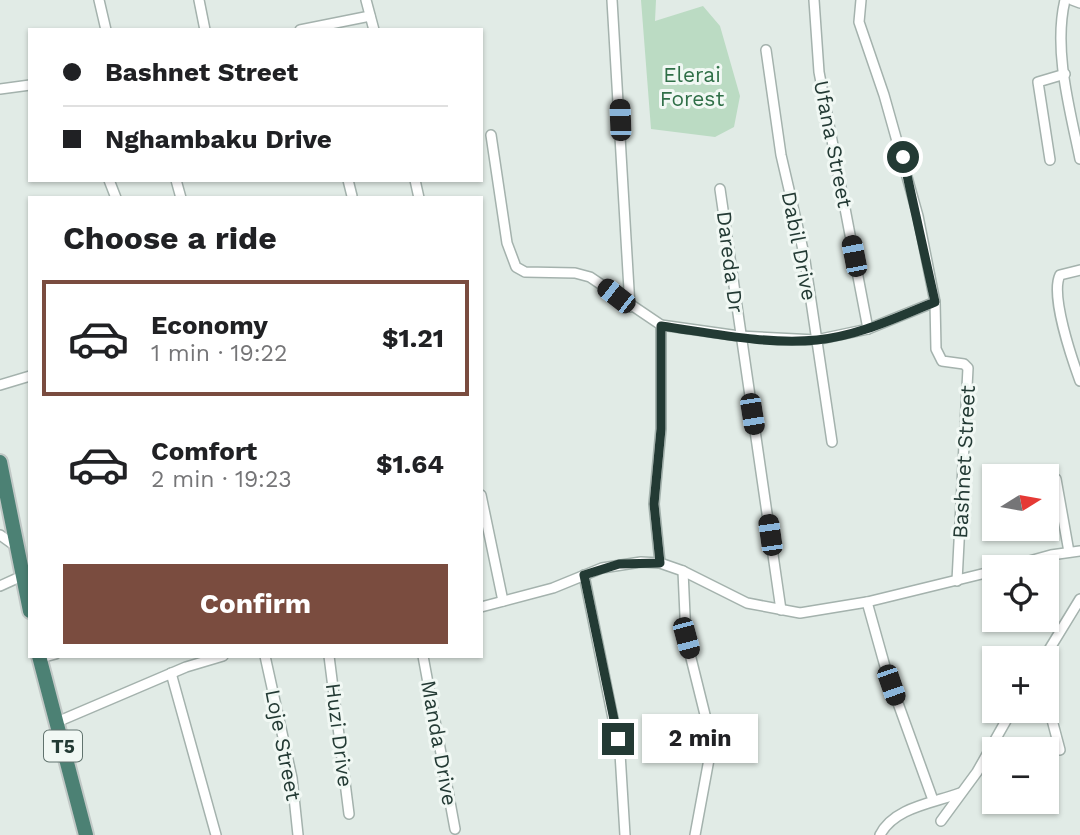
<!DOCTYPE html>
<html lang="en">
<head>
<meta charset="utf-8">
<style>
  :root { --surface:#fff; --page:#f2f2f2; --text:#202124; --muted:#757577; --line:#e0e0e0; --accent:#7a4c3f }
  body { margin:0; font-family:"Work Sans",sans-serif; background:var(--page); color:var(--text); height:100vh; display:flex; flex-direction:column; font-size:26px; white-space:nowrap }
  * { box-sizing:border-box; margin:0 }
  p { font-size:23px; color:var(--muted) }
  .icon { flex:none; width:38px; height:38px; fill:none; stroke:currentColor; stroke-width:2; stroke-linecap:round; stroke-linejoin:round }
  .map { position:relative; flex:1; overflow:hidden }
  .drawer { position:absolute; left:28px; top:196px; width:455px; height:462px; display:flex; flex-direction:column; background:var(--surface); border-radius:0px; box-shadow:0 2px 5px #0004 }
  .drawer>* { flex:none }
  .top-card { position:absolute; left:28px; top:28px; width:455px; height:154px; border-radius:0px; box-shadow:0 2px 5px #0004; display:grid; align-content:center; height:154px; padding:0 35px; background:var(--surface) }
  .needle { width:46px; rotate:79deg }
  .fabs { position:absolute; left:982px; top:464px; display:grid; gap:14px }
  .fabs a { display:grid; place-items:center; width:77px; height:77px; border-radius:0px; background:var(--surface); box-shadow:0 2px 5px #0004; font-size:35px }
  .end { position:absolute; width:32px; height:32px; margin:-16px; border:9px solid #233a34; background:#fff; box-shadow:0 0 0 4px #fff }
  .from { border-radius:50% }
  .bubble { position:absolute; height:49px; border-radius:0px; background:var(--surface); box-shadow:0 2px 5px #0004; font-size:23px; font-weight:700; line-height:49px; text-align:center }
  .car { position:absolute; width:21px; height:42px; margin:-21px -10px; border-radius:9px; box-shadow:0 0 5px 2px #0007; background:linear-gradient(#222 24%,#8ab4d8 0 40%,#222 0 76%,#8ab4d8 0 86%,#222 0) }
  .top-card b { display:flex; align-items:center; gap:24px; height:66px; font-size:26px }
  .top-card b+b { border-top:2px solid var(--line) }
  .top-card i { width:18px; height:18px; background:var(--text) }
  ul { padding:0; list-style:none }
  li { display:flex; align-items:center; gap:21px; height:116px; margin:0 14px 10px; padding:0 21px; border:4px solid transparent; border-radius:0px }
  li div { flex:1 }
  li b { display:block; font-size:26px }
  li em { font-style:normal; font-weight:700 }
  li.active { border-color:var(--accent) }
  li>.icon { width:63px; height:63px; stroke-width:1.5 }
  h2 { padding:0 35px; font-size:32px; line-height:84px }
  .action { display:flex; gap:14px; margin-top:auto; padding:14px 35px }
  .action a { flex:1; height:80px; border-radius:0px; background:var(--accent); color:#fff; font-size:28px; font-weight:700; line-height:80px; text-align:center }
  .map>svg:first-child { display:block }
  .green { fill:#bbdbc3 }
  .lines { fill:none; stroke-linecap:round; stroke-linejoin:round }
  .service-casing { stroke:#a4b2ad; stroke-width:8 }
  .minor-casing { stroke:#a4b2ad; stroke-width:12 }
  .trunk-casing { stroke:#c1c8c6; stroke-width:18 }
  .service { stroke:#fff; stroke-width:4.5 }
  .minor { stroke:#fff; stroke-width:9 }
  .trunk { stroke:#4c8174; stroke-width:14 }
  .route { stroke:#233a34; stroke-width:9 }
  .labels { text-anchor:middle; stroke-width:6; stroke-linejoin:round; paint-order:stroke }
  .shield { fill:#f1f8f4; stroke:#61736e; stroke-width:2 }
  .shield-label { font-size:19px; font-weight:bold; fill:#233a34 }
  .park-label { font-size:21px; fill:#2f6f47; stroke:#f1f8f4 }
  .street-label { font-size:21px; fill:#233a34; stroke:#f1f8f4 }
</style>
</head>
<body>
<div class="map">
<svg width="1080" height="835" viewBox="0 0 1080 835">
  <rect width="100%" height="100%" fill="#e1ebe6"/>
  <polygon class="green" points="641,0 656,0 655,21 703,6 720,26 740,96 734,127 715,137 651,129"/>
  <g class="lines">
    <defs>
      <polyline id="service" points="41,660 56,656"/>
      <g id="minor">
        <polyline points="99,0 106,30"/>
        <polyline points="199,0 205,30"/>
        <polyline points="366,0 374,30"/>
        <polyline points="612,0 630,307"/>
        <polyline points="814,0 819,72 868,329"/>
        <polyline points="861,0 859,22 884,95 918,216 935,302 936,349 942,361 964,364 968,368 957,581"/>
        <path d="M1065 0C1053 50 1070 110 1080 159"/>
        <polyline points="1072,0 1080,3"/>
        <polyline points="300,30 370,16"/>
        <polyline points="766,50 781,155 804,254 832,442"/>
        <polyline points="0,89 30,85"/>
        <polyline points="491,135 507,243 516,267 525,272 575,273 590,277 661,325 739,336 816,340 868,329 935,302"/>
        <polyline points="1050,160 1038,82 1065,74"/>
        <polyline points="109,180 116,198"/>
        <polyline points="176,180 181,198"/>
        <polyline points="348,180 352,196"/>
        <polyline points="415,180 419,198"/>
        <polyline points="720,189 781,610"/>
        <path d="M1080 270 1060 275C1050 295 1072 359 1080 381"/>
        <polyline points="0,385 30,376"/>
        <polyline points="1056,479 1069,552"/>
        <polyline points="481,495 503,601"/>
        <polyline points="0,535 17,547"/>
        <polyline points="660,563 654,504 661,429 661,325"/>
        <polyline points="1008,567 1051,555 1080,551"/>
        <polyline points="683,571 686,638 712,743 695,835"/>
        <polyline points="584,575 620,753 625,835"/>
        <polyline points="0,586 22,576"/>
        <polyline points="867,602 886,670 933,800"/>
        <polyline points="481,607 553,588 602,568 641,562 660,563 683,571 747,603 800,613 867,602 994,571"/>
        <polyline points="265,656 292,778 298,835"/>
        <polyline points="329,656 349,814"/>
        <polyline points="423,656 455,829"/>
        <polyline points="1044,658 1080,599"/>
        <polyline points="171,673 216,835"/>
        <polyline points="1046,697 1060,750"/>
        <polyline points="57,722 186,667 223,656"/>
        <polyline points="941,821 977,772 1012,710"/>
        <path d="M880 835C894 807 934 803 960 793"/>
      </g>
      <g id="trunk">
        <polyline points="0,462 30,611"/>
        <polyline points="39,656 86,835"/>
      </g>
    </defs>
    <use href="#service" class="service-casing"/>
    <use href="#minor" class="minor-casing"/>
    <use href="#trunk" class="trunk-casing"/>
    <use href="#service" class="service"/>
    <use href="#minor" class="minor"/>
    <use href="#trunk" class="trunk"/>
  </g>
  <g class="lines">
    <path class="route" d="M618 739 584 575 619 564 660 563 654 504 661 429V326C711 333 767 345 817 340 859 336 897 317 935 302L903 157"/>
  </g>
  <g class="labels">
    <rect class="shield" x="44" y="730.5" width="38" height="31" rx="5"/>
    <g class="shield-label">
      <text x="63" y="753">T5</text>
    </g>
    <g class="park-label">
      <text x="692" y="82">Elerai<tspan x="692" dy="24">Forest</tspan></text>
    </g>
    <g class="street-label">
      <text transform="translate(833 144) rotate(79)" y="7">Ufana Street</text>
      <text transform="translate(799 246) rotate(79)" y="7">Dabil Drive</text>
      <text transform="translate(730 262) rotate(83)" y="7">Dareda Dr</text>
      <text transform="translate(964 462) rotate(-87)" y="7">Bashnet Street</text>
      <text transform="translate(339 735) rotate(83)" y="7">Huzi Drive</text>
      <text transform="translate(439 743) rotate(80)" y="7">Manda Drive</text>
      <text transform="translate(283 745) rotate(79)" y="7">Loje Street</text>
    </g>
  </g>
</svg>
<div class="fabs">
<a><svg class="needle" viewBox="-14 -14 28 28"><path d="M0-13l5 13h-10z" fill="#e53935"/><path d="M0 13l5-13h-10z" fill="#757577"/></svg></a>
<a><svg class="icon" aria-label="locate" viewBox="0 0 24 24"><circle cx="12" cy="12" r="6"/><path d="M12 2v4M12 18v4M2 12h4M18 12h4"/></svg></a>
<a>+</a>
<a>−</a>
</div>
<i class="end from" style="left:903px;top:157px"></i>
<i class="end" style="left:618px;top:739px"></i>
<div class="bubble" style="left:642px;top:714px;width:116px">2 min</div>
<i class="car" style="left:620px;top:120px;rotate:358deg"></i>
<i class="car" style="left:854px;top:256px;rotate:349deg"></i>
<i class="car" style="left:616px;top:296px;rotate:308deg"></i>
<i class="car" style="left:752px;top:414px;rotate:171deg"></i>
<i class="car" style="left:770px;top:535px;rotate:352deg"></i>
<i class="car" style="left:686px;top:638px;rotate:165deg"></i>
<i class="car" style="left:891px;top:685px;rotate:161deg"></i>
<div class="top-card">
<b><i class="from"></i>Bashnet Street</b>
<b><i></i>Nghambaku Drive</b>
</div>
<section class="drawer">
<h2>Choose a ride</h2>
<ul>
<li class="active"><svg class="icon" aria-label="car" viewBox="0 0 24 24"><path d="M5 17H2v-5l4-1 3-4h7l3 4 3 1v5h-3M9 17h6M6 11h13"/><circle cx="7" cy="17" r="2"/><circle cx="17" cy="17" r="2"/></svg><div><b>Economy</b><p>1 min · 19:22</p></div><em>$1.21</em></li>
<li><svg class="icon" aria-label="car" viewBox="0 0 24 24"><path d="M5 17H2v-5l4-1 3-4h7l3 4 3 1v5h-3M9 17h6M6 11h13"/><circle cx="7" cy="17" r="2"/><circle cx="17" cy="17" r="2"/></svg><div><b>Comfort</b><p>2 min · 19:23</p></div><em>$1.64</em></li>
</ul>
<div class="action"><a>Confirm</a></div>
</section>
</div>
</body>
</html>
